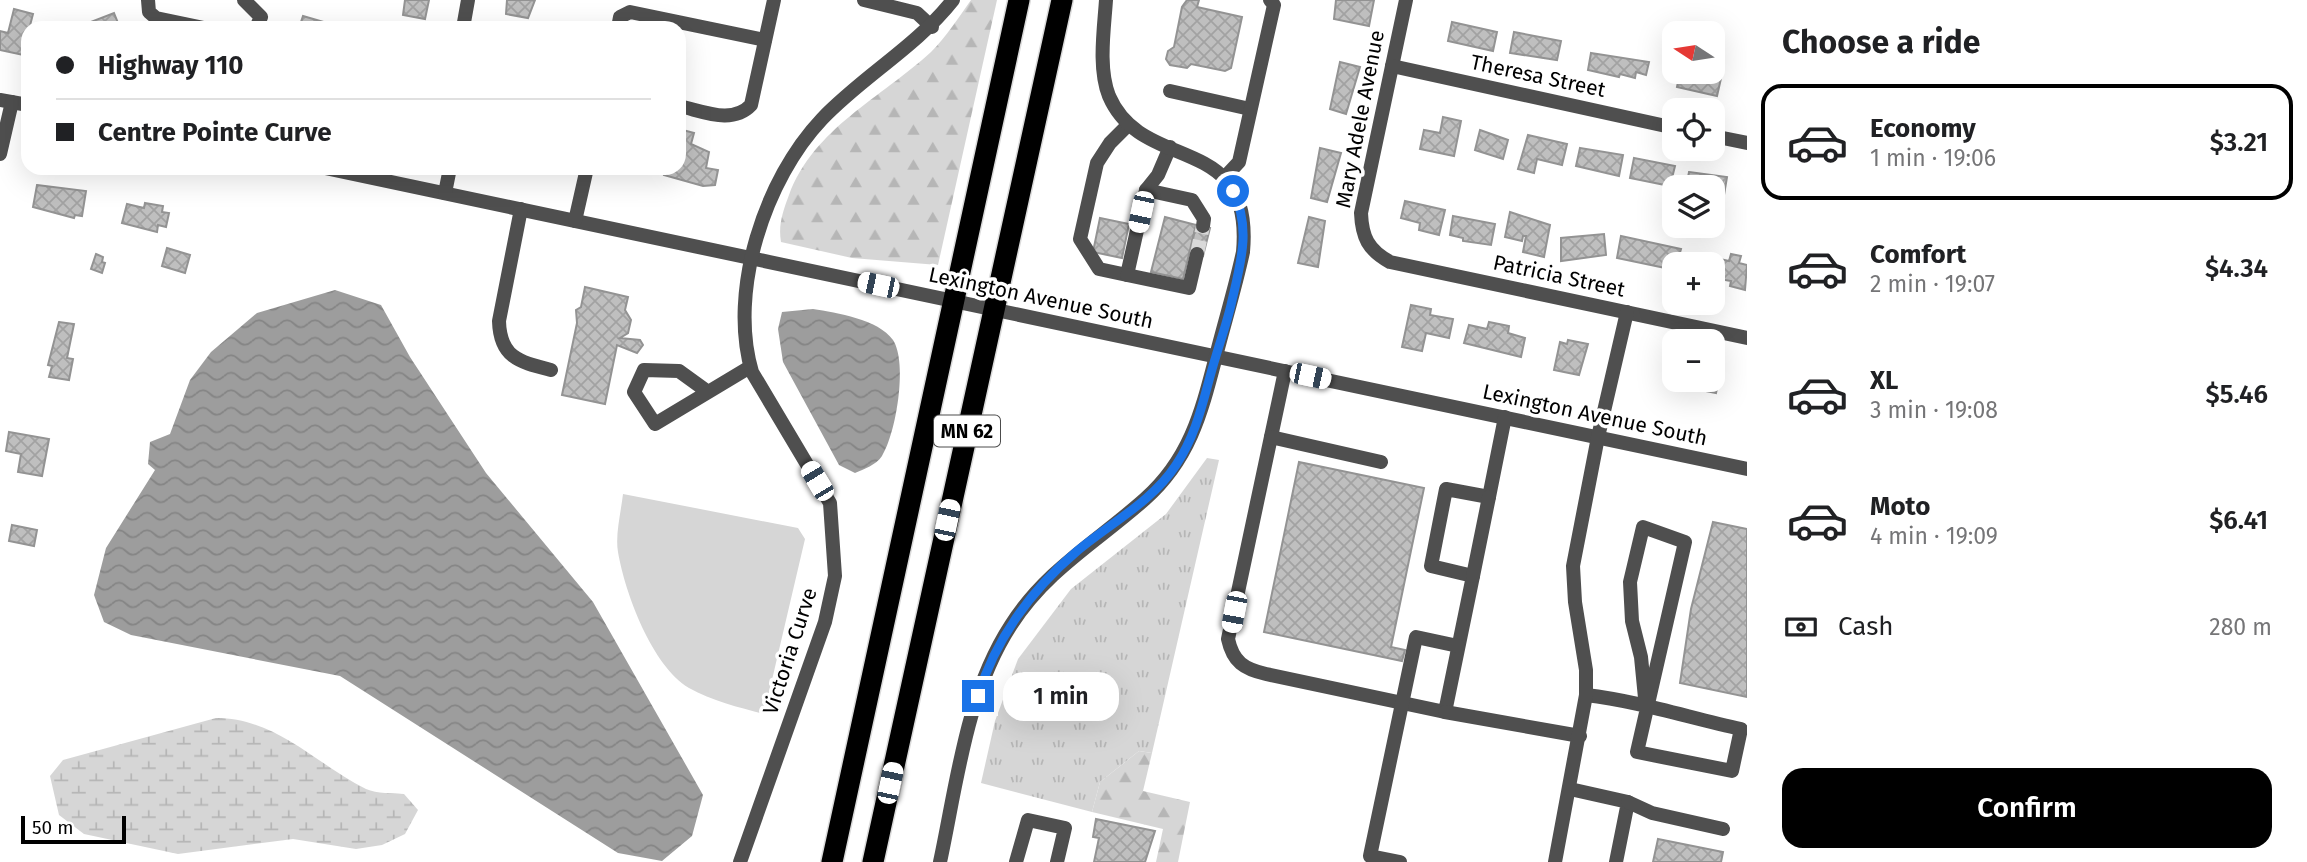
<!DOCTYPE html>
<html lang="en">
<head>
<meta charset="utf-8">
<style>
  :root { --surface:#fff; --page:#f2f2f2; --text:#202124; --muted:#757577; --line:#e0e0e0; --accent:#000 }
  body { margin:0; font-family:"Fira Sans",sans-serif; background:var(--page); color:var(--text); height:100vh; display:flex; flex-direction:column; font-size:26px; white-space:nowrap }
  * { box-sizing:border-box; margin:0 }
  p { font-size:23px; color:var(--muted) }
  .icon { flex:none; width:38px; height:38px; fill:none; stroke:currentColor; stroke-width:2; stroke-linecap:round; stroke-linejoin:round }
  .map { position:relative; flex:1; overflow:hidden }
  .sheet { display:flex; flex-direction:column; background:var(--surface); width:560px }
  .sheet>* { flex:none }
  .guide { position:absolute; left:21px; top:21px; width:665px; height:154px; border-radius:21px; box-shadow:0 7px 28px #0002; display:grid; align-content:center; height:154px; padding:0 35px; background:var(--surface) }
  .needle { width:46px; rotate:282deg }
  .buttons { position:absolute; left:1662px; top:21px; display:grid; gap:14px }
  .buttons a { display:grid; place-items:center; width:63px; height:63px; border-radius:14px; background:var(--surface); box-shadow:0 7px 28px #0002; font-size:35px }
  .scale { position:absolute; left:21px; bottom:18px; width:105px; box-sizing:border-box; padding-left:7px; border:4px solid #000; border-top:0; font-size:19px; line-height:24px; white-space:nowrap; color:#000; -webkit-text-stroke:5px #fff; paint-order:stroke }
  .end { position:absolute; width:32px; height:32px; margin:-16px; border:9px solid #1a73e8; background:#fff; box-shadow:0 0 0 4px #fff }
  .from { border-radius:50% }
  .bubble { position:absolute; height:49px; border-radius:21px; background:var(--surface); box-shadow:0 7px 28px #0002; font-size:23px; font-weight:600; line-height:49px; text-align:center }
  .car { position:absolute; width:21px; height:42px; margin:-21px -10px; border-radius:9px; box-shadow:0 0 5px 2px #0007; background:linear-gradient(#fff 24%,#345 0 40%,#fff 0 76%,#345 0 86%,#fff 0) }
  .guide b { display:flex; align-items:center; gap:24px; height:66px; font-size:26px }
  .guide b+b { border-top:2px solid var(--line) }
  .guide i { width:18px; height:18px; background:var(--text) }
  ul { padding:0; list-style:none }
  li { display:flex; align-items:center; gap:21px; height:116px; margin:0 14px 10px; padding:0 21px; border:4px solid transparent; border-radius:21px }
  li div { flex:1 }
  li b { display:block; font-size:26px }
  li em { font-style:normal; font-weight:600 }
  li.on { border-color:var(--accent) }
  li>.icon { width:63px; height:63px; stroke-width:1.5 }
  h2 { padding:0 35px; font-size:32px; line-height:84px }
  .pay { display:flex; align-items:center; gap:18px; height:77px; padding:0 35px; font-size:26px }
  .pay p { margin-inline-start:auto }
  .action { display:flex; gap:14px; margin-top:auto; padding:14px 35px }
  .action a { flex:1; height:80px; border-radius:21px; background:var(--accent); color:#fff; font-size:28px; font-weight:600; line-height:80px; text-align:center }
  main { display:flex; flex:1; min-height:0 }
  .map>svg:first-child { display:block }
  .grass { fill:url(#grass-tufts) }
  .forest { fill:url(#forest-firs) }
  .wetland { fill:url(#wetland-marsh) }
  .pitch { fill:#d6d6d6 }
  .water { fill:url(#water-waves) }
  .building { fill:url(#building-cross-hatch); stroke:#939393; stroke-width:2 }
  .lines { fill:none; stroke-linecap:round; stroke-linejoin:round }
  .minor-tunnel { stroke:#d9d9d9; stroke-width:14; stroke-dasharray:14 7; stroke-linecap:butt }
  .highway-casing { stroke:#dbdbdb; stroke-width:24 }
  .minor { stroke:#4f4f4f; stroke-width:14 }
  .highway { stroke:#000; stroke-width:21 }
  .route { stroke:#1a73e8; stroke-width:9 }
  .labels { text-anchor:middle; stroke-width:7; stroke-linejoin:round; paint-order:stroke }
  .shield { fill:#fff; stroke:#4c4c4c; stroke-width:2 }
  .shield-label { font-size:19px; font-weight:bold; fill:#000 }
  .street-label { font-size:21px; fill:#000; stroke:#fff }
</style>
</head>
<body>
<main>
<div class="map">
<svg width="1747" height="862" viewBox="0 0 1747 862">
  <defs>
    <pattern id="grass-tufts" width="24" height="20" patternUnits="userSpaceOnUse" patternTransform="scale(1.75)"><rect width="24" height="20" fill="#d6d6d6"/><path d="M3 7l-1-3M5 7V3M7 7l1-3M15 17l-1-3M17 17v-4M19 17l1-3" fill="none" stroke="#b6b6b6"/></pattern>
    <pattern id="forest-firs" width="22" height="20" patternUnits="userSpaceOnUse" patternTransform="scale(1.75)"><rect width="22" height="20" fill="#d6d6d6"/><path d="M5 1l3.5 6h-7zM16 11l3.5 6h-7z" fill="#b6b6b6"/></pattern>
    <pattern id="wetland-marsh" width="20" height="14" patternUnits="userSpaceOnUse" patternTransform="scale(1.75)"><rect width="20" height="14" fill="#d6d6d6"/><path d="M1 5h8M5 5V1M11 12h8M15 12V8" fill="none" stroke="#b6b6b6"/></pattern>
    <pattern id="water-waves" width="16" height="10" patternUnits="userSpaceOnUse" patternTransform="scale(1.75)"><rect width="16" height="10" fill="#9d9d9d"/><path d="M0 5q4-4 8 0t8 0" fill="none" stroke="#858585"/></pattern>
    <pattern id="building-cross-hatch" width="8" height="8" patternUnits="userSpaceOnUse" patternTransform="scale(1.75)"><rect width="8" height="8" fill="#bfbfbf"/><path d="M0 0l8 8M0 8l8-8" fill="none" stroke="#a2a2a2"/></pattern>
  </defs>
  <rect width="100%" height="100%" fill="#fff"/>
  <polygon class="grass" points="1207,458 1219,460 1152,753 1139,751 1100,782 1092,812 981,783 995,721 1018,659 1071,589 1166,514"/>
  <g class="forest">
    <path d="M971 0H997L938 265 852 258 781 242C778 225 783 211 789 195 814 128 881 98 931 52 946 37 959 17 971 0Z"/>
    <polygon points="1139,751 1152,753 1143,791 1190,802 1178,862 1156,862 1163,829 1092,812 1100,782"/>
  </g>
  <path class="wetland" d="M216 718C276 718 316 764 366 789 377 794 393 793 404 794L418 810 405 834 382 845 356 849 293 839 178 854 84 834 59 815 50 776 63 760Z"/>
  <path class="pitch" d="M623 494 798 528 805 539 764 714C738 707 712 701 689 688 652 666 625 593 618 552 615 535 621 512 623 494Z"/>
  <g class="water">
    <polygon points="335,290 381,305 410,357 486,473 593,602 703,795 692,836 662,861 618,853 340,676 131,635 104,622 94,595 106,548 155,470 148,464 150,442 170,434 190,380 211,352 257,313"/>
    <path d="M813 309C837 313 878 319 893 340 908 363 896 434 882 456 876 465 864 469 855 473L839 465 783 362 778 329 782 312Z"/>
  </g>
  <g class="building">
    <polygon points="405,0 429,0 425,19 403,15"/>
    <polygon points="507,0 535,0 528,18 506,14"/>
    <polygon points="1187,0 1199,0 1197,7 1242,17 1231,68 1225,71 1191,64 1187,68 1170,65 1166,59 1168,51 1174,47 1182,7"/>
    <polygon points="1336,0 1374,0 1369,26 1334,19"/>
    <polygon points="14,9 33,14 26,41 28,56 0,50 0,31 8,33"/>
    <polygon points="114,13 120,28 83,28 89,26 88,23"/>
    <polygon points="303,16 327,23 326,28 299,28"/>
    <polygon points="1452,22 1497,32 1493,51 1448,41"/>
    <polygon points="1514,32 1561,41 1557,60 1510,53"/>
    <polygon points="1591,53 1649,62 1646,75 1636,72 1635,78 1620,74 1619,77 1588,70"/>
    <polygon points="1340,62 1360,67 1346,114 1330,109"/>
    <polygon points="1680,72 1722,74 1717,96 1677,87"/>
    <polygon points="1443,117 1461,121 1454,156 1420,149 1424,130 1440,133"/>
    <polygon points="679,129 694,133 691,144 709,152 706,168 718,170 715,185 703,186 664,175 665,168 679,168"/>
    <polygon points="1480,130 1508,140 1503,159 1475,150"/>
    <polygon points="1528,135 1567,144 1562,165 1537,159 1534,173 1518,169"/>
    <polygon points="1320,148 1341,153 1327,202 1311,198"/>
    <polygon points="1580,148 1623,155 1619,176 1576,166"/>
    <polygon points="1634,158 1675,166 1670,186 1630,178"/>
    <polygon points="1689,172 1727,177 1724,195 1717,194 1714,210 1713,187 1686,187"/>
    <polygon points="37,185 86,191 82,216 75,215 74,218 33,207"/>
    <polygon points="1405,201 1445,210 1439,235 1419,230 1420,223 1401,218"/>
    <polygon points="145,203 163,206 162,212 169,213 166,227 158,225 157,232 122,223 127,204 144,208"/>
    <polygon points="1510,212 1550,225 1544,257 1523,252 1526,236 1523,236 1522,241 1505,237"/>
    <polygon points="1453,216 1495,224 1491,245 1463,241 1463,238 1450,235"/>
    <polygon points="1165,217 1196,225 1183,279 1151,272"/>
    <polygon points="1309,217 1325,221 1318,267 1298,263"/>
    <polygon points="1100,218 1129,224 1122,258 1093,252"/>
    <polygon points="1196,225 1210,228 1203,256 1190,253"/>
    <polygon points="1604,234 1606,255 1561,261 1561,238"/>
    <polygon points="1621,236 1681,249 1675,270 1617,258"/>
    <polygon points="167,248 190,255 185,273 162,266"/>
    <polygon points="96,254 103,257 102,262 105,263 102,273 91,269"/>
    <polygon points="1731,254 1741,256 1739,263 1747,265 1745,290 1730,286 1731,281 1713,278 1713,264 1704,264 1706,256 1729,261"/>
    <polygon points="585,287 628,297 625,310 631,320 628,333 620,338 640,340 643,345 637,353 617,345 605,404 562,395 577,323 576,310 581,307"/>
    <polygon points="1411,305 1431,309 1430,315 1453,319 1449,338 1426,333 1422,351 1402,347"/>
    <polygon points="59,322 74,324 67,358 73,359 69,380 49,377 52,366 48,365"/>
    <polygon points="1489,322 1509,326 1508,333 1525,338 1521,357 1464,343 1469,325 1487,329"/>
    <polygon points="1568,340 1588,344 1579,375 1554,370 1560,342 1567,344"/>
    <polygon points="1670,365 1675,366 1675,380 1713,380 1713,374 1720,375 1716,393 1666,383"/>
    <polygon points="9,432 49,439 42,476 18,472 21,454 6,451"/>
    <polygon points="1299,462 1424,488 1391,647 1405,650 1402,661 1264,632"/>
    <polygon points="1713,522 1747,529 1747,697 1680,683 1691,609"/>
    <polygon points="12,525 37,530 34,546 9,541"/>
    <polygon points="1096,819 1155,831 1145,862 1094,862 1099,838 1093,837"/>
    <polygon points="1658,839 1723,852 1721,862 1653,862"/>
  </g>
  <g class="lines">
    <polyline class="minor-tunnel" points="1197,254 1203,226"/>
    <defs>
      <g id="highway">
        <polyline points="832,862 1019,0"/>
        <polyline points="873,862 1062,0"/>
      </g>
    </defs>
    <use href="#highway" class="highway-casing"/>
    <g class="minor">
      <polyline points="148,0 149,12 156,18 204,28"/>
      <polyline points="244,0 261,17 256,28"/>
      <polyline points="864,0 917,13 932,27"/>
      <path d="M1406 0 1361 213C1362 237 1368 250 1390 262L1747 338"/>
      <polyline points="463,28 468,0"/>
      <polyline points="618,28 620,17 630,12 765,40"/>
      <polyline points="1392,66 1675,128"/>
      <polyline points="1170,91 1250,109"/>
      <polyline points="0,100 28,105"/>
      <path d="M679 106C703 111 732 125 751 105L774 0"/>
      <polyline points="1128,125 1110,143 1097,163 1080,239 1099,269 1127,275 1146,190 1158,175 1170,147"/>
      <polyline points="1713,136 1747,143"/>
      <polyline points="0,154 12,102"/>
      <polyline points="325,168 1747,469"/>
      <polyline points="1224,178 1239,162 1274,5 1270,0"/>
      <polyline points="1146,190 1192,200 1204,219 1203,226"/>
      <polyline points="445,193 450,168"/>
      <path d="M521 209 499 321C500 358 520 362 551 370"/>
      <polyline points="575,221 587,168"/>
      <polyline points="1127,275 1189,288 1197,254"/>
      <path d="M1285 371 1228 639C1233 662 1244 669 1266 674L1445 712 1473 576 1431 566 1446 489 1489 497 1505 417"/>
      <polyline points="708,392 679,371 644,370 634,392 655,424 750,367"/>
      <polyline points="1271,437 1381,462"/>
      <polyline points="1473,576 1489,497"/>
      <path d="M1586 695C1638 701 1690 718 1741 729L1732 771 1637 752 1685 542 1643 527 1630 582 1632 621 1641 657 1646 708"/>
      <polyline points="1445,712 1580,736"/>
      <polyline points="1570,789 1628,802 1616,862"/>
      <polyline points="1628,802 1652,813 1723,829"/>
      <path d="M740 862 825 622 835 576 830 503 752 372C728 291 765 179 822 119 863 76 916 47 953 0"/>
      <path d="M940 862C957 783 966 694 1011 625 1046 570 1098 541 1145 499 1189 460 1201 414 1215 360 1224 324 1235 289 1243 252 1254 130 1143 175 1109 96 1098 68 1104 30 1106 0"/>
      <polyline points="1016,862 1028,820 1065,828 1057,862"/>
      <polyline points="1400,862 1370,856 1416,637 1458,646"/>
      <polyline points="1555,862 1586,695 1586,670 1575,602 1573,566 1598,437 1627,312"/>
    </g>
    <use href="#highway" class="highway"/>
  </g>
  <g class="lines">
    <path class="route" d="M978 696C995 640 1031 590 1076 552 1109 524 1152 502 1176 465 1199 431 1204 394 1216 356 1221 339 1227 322 1231 305 1240 265 1252 229 1233 191"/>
  </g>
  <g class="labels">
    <rect class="shield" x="934" y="415.5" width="66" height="31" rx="5"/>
    <g class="shield-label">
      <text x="967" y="438">MN 62</text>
    </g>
    <g class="street-label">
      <text transform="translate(1538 76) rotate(12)" y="7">Theresa Street</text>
      <text transform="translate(1360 119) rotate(-79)" y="7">Mary Adele Avenue</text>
      <text transform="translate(1559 276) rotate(12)" y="7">Patricia Street</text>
      <text transform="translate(1041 298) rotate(12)" y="7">Lexington Avenue South</text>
      <text transform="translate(1595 415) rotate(12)" y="7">Lexington Avenue South</text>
      <text transform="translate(790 651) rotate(-72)" y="7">Victoria Curve</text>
    </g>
  </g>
</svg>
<div class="buttons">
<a><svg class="needle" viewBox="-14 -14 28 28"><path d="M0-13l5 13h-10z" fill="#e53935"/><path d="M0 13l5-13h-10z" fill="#757577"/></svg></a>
<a><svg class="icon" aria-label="locate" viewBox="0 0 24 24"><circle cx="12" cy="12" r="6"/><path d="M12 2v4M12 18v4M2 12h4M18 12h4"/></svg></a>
<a><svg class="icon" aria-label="layers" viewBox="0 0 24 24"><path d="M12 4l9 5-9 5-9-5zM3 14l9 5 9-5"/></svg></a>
<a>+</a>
<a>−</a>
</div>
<div class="scale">50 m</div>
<i class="end from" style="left:1233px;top:191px"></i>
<i class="end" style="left:978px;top:696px"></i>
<div class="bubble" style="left:1003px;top:672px;width:116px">1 min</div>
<i class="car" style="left:1141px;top:212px;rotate:192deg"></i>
<i class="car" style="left:878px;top:285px;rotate:282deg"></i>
<i class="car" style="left:1310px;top:376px;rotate:102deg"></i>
<i class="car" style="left:817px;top:481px;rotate:329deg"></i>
<i class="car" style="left:947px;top:520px;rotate:12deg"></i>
<i class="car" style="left:1234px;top:612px;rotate:191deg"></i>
<i class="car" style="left:890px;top:783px;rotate:12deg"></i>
<div class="guide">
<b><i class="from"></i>Highway 110</b>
<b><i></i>Centre Pointe Curve</b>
</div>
</div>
<section class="sheet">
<h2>Choose a ride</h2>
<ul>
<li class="on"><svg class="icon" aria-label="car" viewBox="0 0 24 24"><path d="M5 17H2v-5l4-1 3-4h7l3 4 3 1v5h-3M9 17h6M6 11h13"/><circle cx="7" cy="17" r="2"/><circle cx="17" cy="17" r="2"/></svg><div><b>Economy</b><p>1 min · 19:06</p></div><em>$3.21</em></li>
<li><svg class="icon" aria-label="car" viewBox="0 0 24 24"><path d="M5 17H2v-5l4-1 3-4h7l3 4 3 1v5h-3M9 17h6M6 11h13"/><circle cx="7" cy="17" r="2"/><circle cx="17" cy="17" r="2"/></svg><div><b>Comfort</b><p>2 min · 19:07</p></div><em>$4.34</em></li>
<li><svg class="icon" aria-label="car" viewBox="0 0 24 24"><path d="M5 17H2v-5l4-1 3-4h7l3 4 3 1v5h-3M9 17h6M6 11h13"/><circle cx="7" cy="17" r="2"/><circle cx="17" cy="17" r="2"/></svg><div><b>XL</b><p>3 min · 19:08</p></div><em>$5.46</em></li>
<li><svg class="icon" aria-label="car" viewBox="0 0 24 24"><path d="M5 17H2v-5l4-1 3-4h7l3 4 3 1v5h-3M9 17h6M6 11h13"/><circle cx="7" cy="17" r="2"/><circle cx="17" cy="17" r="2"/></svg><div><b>Moto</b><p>4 min · 19:09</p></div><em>$6.41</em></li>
</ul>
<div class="pay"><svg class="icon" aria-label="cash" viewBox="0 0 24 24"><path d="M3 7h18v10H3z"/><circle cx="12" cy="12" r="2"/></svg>Cash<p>280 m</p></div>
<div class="action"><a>Confirm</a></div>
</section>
</main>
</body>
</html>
